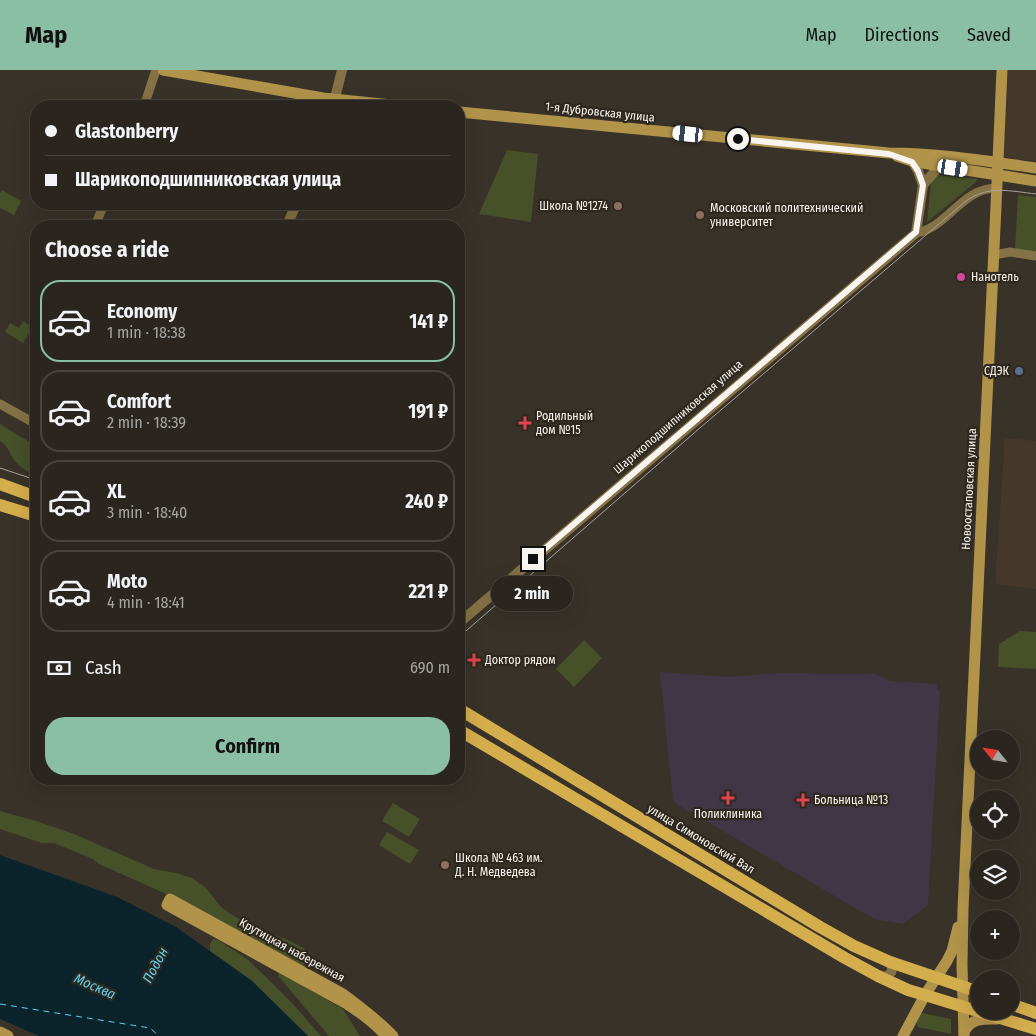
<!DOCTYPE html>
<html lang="en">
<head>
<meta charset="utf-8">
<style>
  :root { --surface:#2a261f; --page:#322e28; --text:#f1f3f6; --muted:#a5a5a4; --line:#46433d; --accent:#8abfa5 }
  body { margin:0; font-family:"Fira Sans Condensed",sans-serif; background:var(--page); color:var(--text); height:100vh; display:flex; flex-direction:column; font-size:19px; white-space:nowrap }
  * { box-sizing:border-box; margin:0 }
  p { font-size:16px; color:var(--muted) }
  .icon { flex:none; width:28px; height:28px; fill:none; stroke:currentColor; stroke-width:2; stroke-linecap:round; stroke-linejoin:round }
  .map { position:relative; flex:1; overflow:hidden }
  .drawer { position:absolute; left:30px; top:150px; width:435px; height:565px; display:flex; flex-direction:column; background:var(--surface); border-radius:20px; box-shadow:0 5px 20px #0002,0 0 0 1px var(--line) }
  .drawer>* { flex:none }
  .guide { position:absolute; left:30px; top:30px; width:435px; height:110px; border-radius:20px; box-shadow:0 5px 20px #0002,0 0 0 1px var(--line); display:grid; align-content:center; height:110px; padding:0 15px; background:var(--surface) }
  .needle { width:32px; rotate:300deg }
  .controls { position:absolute; left:970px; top:660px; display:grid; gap:10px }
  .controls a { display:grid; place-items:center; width:50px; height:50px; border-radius:50%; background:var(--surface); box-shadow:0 5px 20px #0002,0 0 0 1px var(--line); font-size:25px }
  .end { position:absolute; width:22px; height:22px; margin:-11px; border:6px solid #f8f4ef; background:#111; box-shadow:0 0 0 2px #111 }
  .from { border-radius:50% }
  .bubble { position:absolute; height:35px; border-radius:18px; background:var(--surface); box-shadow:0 5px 20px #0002,0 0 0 1px var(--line); font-size:16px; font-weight:700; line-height:35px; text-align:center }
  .car { position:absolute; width:15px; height:30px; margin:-15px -8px; border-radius:6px; box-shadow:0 0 4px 1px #0007; background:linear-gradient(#fff 24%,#345 0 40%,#fff 0 76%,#345 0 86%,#fff 0) }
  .guide b { display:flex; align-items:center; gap:18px; height:48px; font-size:19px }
  .guide b+b { border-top:1px solid var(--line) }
  .guide i { width:12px; height:12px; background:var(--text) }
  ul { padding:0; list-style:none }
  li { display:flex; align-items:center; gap:15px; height:82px; margin:0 10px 8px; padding:0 5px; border:2px solid var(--line); border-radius:20px }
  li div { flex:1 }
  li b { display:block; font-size:19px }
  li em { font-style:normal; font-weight:700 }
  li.on { border-color:var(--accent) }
  li>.icon { width:45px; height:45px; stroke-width:1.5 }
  h2 { padding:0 15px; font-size:22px; line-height:60px }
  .pay { display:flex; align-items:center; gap:12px; height:55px; padding:0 15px; font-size:19px }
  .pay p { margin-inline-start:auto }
  .action { display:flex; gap:10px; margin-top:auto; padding:10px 15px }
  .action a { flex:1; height:58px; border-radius:20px; background:var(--accent); color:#111; font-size:20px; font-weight:700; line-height:58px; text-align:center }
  header { display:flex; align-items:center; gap:30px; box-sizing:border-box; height:70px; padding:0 25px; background:var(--accent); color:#111 }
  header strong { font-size:24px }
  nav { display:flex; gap:28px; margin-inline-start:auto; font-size:18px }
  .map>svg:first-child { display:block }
  .industrial { fill:#45382a }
  .medical { fill:#413645 }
  .green { fill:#465029 }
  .water { fill:#0b242c }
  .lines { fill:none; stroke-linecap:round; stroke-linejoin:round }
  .ferry { stroke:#5bd1f4; stroke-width:1; stroke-dasharray:6 5; stroke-linecap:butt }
  .minor { stroke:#847145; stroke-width:9 }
  .tertiary { stroke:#847145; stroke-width:10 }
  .secondary { stroke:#b1934a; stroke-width:11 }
  .primary { stroke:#d4ad4c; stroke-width:12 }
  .tram { stroke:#a7a29c; stroke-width:1 }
  .route { stroke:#f8f4ef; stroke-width:6 }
  .education-dot { fill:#8d6e63; stroke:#2e281f; stroke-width:2 }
  .hotel-dot { fill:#d1479c; stroke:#2e281f; stroke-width:2 }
  .service-dot { fill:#5c6f8a; stroke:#2e281f; stroke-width:2 }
  .health-dot { fill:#e0444e; stroke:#2e281f; stroke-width:2 }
  .labels { text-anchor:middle; stroke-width:4.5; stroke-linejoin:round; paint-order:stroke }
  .street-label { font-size:12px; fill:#f8f4ef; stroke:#2e281f }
  .poi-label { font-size:12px; fill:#f8f4ef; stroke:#2e281f; text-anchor:start }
  .water-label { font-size:14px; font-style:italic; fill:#5bd1f4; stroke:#2e281f }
</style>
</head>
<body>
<header>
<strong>Map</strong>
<nav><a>Map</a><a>Directions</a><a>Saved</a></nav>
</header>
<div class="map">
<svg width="1036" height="966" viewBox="0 0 1036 966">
  <rect width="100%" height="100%" fill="#383229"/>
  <g class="industrial">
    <polygon points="1008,0 1036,0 1036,91 1004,87"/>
    <polygon points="1005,368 1036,371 1036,519 995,514"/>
  </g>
  <polygon class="medical" points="660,602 728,607 779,603 875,604 890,611 937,614 937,620 940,621 928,835 903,854 874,849 673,732"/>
  <g class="green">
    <polygon points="507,80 538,84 531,152 479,144"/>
    <polygon points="937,105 978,109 976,112 927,152 931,113"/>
    <polygon points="2,120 21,131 14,145 0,138 0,124"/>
    <polygon points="1018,125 1036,127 1036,182 1015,179"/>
    <polygon points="23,251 33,257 23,273 5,262 10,253 19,258"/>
    <path d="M0 354 36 376V405C29 402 20 398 15 391 10 385 8 375 0 371Z"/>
    <polygon points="1020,561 1036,562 1036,599 998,597 999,574"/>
    <polygon points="584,570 602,588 574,617 556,599"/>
    <polygon points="393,733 420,749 409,767 382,751"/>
    <polygon points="0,741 36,751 74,764 154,799 176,803 192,808 205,817 221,837 232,845 262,861 286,869 305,879 307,890 303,898 164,823 99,794 93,789 54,773 42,773 0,759"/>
    <polygon points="387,762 419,780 410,794 379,775"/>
    <polygon points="214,869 218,870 247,889 266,907 293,934 321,966 308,966 252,911 210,881 210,874 212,870"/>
    <polygon points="279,903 281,903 343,939 360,966 329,966 278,906"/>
    <polygon points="922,943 951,949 951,964 918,957 916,951"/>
  </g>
  <polygon class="water" points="0,785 117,827 176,857 252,911 308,966 39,966 0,949"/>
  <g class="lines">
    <polyline class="ferry" points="0,934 150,958 159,966"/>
    <g class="minor">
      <polyline points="144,36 156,0"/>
      <polyline points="97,151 104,134"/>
      <path d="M916 163C949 157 961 118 997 118"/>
      <polyline points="994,185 1010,182 1036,186"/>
      <polyline points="0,334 36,354"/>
      <polyline points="878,906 886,906 892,902 891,895 886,890"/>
    </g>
    <g class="tertiary">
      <polyline points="333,36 342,0"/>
      <polyline points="912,91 918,101 923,115"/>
      <polyline points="287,156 296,134"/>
      <polyline points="459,553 916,163 923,115 935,101 940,96"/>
    </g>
    <g class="secondary">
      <polyline points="163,0 323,28 402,36"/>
      <path d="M459 42 889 83C938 83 987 91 1036 98"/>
      <polyline points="897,86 912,91 940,96 1036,111"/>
      <polyline points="0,962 8,966"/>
      <path d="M964 962C971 948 983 949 997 949"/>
      <path d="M386 966C375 953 361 943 347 934L167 835 170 829 343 924C360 937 378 950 393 966"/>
      <polyline points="903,966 925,925 947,891 952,881 958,857"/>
      <polyline points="964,966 962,895 963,839 996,136 1002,0"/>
    </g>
    <g class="primary">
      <polyline points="0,414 36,427"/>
      <polyline points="0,435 36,446"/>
      <polyline points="459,639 820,857 854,876 890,892 979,922"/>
      <polyline points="459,660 845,888 878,906 908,920 925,925 1036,959"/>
      <polyline points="1011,934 1036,943"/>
    </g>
    <g class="tram">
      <polyline points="0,398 36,410"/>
      <path d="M459 567 701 357 966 131C988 115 1010 121 1036 124"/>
    </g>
  </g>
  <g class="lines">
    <polyline class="route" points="533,489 916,162 923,115 918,101 912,92 889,84 738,69"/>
  </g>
  <g class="education-dot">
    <circle cx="618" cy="136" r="5"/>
    <circle cx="700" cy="145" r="5"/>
    <circle cx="445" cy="795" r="5"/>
  </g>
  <circle class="hotel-dot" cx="961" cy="207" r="5"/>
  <circle class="service-dot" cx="1019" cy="301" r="5"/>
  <g class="health-dot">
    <path d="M522.5 345.5h5v5h5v5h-5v5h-5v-5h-5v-5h5z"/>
    <path d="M471.5 582.5h5v5h5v5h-5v5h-5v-5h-5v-5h5z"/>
    <path d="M725.5 720.5h5v5h5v5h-5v5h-5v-5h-5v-5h5z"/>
    <path d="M800.5 722.5h5v5h5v5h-5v5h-5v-5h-5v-5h5z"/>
  </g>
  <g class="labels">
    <g class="street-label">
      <text transform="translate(600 42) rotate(6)" y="4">1-я Дубровская улица</text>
      <text transform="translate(678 347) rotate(-41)" y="4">Шарикоподшипниковская улица</text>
      <text transform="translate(969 419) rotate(-87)" y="4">Новоостаповская улица</text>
      <text transform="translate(701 769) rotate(31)" y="4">улица Симоновский Вал</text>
      <text transform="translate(292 880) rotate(29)" y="4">Крутицкая набережная</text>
    </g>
    <g class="poi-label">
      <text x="608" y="140" text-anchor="end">Школа №1274</text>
      <text x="710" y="142">Московский политехнический<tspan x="710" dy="14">университет</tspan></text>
      <text x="971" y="211">Нанотель</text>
      <text x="1009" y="305" text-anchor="end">СДЭК</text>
      <text x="536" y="350">Родильный<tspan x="536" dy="14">дом №15</tspan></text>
      <text x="485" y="594">Доктор рядом</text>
      <text x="814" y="734">Больница №13</text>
      <text x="728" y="748" text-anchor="middle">Поликлиника</text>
      <text x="455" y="792">Школа № 463 им.<tspan x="455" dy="14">Д. Н. Медведева</tspan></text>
    </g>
    <g class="water-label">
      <text transform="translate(155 895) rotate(-62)" y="5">Подон</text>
      <text transform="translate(95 916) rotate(24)" y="5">Москва</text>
    </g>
  </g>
</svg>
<div class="controls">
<a><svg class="needle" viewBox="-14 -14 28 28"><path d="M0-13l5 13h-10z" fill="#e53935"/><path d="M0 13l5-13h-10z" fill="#a5a5a4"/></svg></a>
<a><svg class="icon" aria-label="locate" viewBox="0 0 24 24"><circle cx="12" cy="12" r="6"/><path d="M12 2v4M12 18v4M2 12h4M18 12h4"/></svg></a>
<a><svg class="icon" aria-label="layers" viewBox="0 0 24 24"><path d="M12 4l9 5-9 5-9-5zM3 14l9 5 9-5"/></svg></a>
<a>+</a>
<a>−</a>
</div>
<i class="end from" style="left:738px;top:69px"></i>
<i class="end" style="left:533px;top:489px"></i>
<div class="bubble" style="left:491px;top:506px;width:82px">2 min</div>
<i class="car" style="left:688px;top:64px;rotate:276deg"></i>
<i class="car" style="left:953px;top:98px;rotate:99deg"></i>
<div class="guide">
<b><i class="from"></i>Glastonberry</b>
<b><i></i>Шарикоподшипниковская улица</b>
</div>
<section class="drawer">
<h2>Choose a ride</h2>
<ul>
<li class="on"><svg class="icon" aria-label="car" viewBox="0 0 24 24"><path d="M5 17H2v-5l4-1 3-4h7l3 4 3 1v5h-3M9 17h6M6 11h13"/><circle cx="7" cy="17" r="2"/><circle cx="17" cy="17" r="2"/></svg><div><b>Economy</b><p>1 min · 18:38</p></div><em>141 ₽</em></li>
<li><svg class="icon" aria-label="car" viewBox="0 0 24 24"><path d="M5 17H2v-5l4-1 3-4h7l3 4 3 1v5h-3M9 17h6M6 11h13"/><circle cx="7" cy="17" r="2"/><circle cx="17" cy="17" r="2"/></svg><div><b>Comfort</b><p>2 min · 18:39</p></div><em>191 ₽</em></li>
<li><svg class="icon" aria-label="car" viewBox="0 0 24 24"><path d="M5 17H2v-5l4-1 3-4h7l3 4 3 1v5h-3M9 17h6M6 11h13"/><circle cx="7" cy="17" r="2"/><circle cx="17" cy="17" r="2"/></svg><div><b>XL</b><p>3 min · 18:40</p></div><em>240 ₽</em></li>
<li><svg class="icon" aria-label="car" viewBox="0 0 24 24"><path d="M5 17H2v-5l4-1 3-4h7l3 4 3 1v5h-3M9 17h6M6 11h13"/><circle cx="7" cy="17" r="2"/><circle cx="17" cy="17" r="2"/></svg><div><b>Moto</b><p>4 min · 18:41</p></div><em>221 ₽</em></li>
</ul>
<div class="pay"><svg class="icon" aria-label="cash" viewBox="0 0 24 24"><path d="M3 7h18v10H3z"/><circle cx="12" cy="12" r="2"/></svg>Cash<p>690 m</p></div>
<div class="action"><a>Confirm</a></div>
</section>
</div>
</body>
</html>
